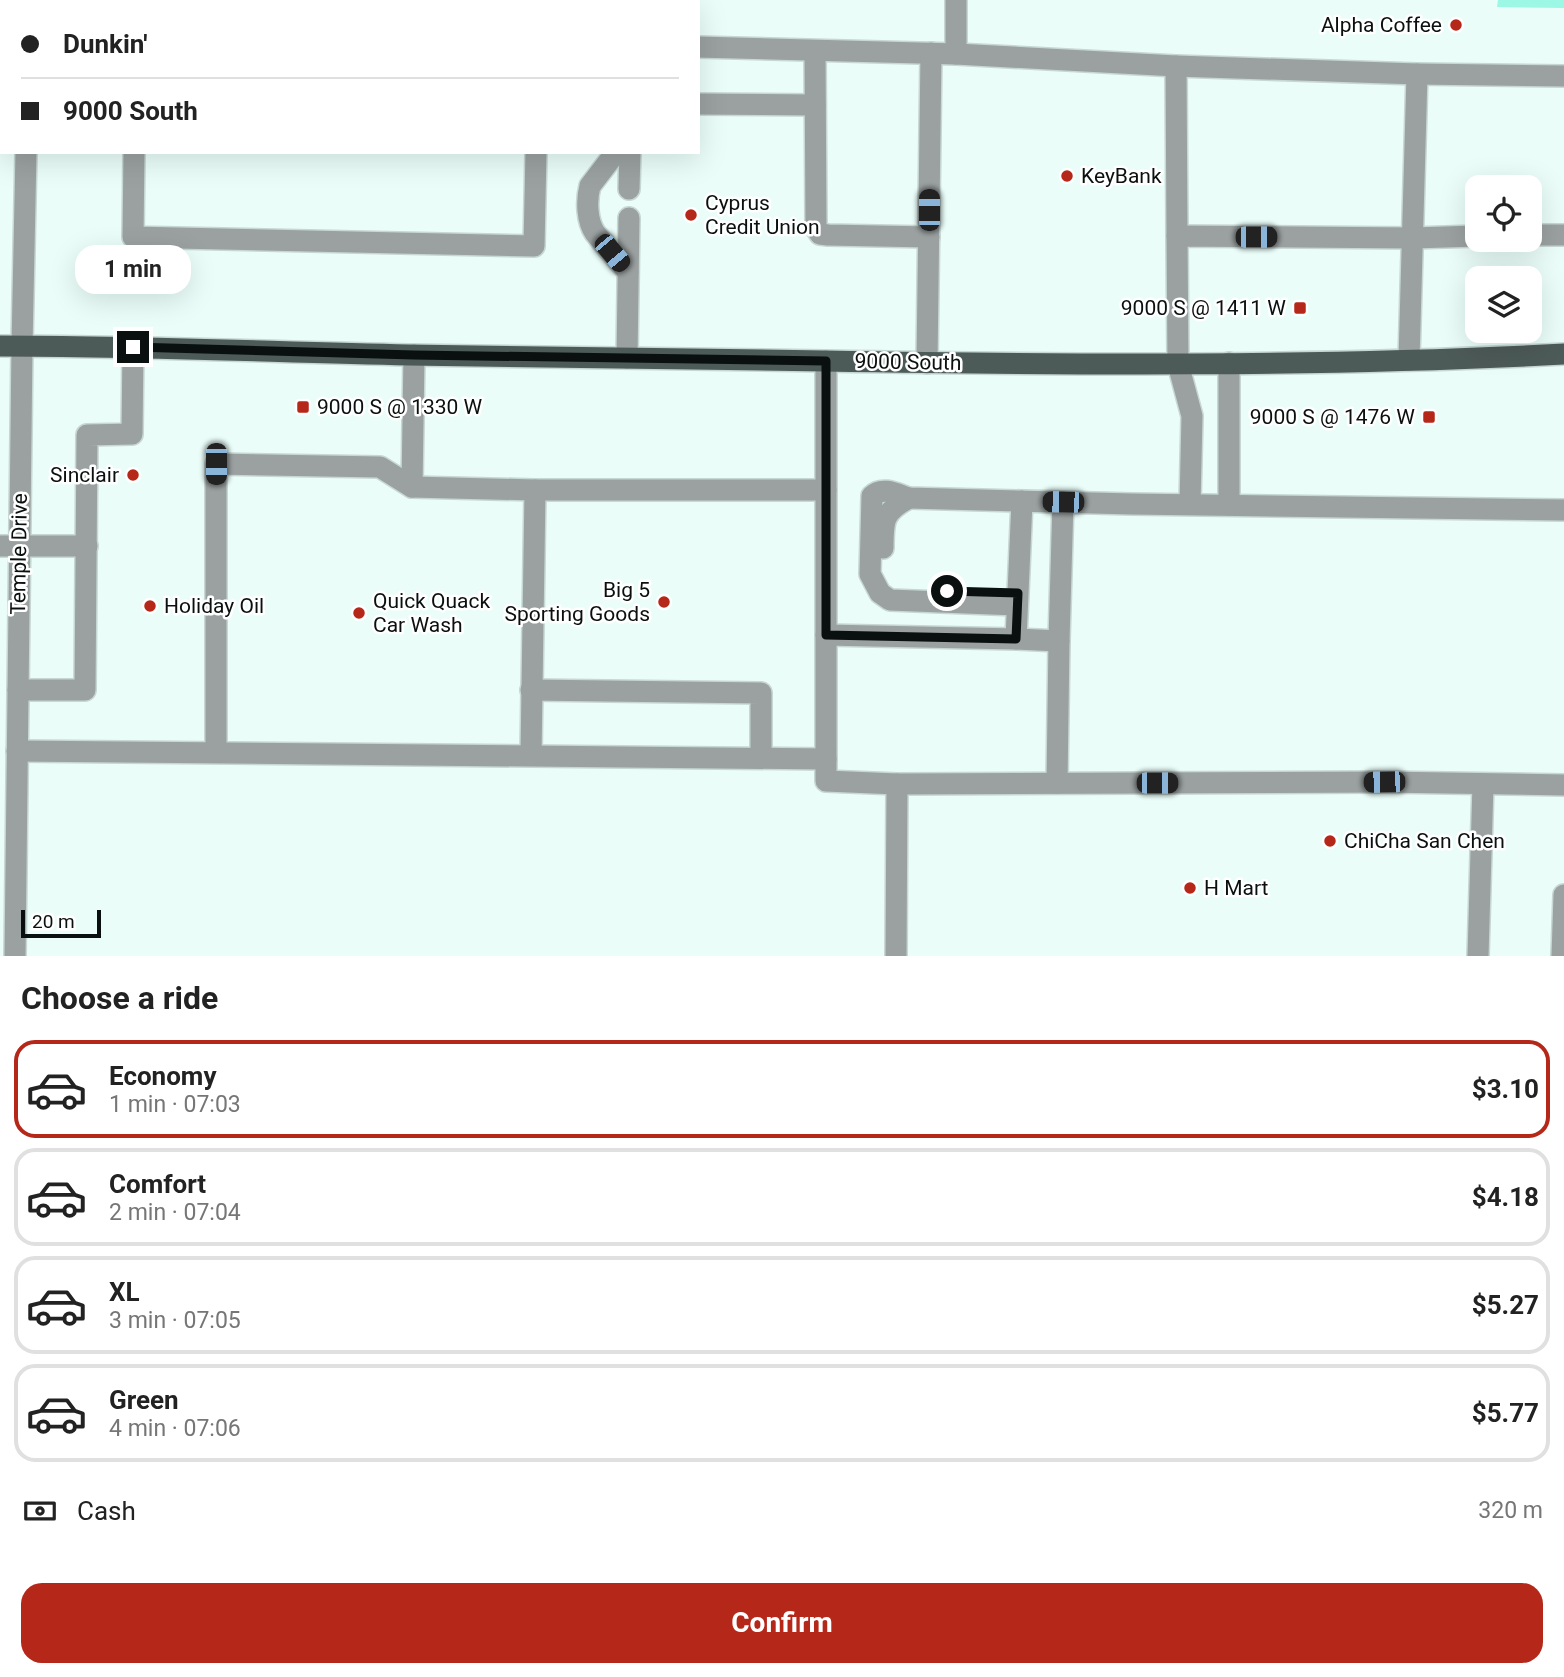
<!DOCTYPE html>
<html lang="en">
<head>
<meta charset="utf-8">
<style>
  :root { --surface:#fff; --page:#f6f6f6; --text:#222; --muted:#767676; --line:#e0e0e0; --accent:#b52718 }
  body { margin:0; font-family:Roboto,sans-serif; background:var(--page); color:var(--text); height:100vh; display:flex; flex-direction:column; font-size:26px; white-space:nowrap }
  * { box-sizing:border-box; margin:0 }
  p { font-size:23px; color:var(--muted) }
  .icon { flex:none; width:38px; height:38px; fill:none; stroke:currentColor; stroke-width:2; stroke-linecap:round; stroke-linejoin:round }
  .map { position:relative; height:956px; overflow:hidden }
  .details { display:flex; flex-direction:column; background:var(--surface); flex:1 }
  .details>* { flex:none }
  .banner { position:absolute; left:0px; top:0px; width:700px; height:154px; box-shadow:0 7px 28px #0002; display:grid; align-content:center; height:154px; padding:0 21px; background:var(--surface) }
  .buttons { position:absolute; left:1465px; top:175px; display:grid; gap:14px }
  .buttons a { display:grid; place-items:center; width:77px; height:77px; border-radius:14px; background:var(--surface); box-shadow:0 7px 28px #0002; font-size:35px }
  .scale { position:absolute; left:21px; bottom:18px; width:80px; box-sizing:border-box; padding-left:7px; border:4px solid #0a100f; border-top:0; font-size:19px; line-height:24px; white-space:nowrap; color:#0a100f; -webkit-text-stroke:5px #fff; paint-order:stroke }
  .end { position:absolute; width:32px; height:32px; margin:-16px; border:9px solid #0a100f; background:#fff; box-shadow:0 0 0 4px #fff }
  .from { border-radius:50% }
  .bubble { position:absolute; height:49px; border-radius:21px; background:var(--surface); box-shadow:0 7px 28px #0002; font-size:23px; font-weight:700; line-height:49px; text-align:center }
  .car { position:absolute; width:21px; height:42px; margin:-21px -10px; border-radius:9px; box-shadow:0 0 5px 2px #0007; background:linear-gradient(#222 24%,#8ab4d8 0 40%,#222 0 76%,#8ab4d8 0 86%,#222 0) }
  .banner b { display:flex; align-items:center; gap:24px; height:66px; font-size:26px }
  .banner b+b { border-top:2px solid var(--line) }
  .banner i { width:18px; height:18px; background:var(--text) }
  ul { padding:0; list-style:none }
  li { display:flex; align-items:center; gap:21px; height:98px; margin:0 14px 10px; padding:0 7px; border:4px solid var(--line); border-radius:21px }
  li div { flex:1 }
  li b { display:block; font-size:26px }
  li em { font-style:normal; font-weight:700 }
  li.selected { border-color:var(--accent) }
  li>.icon { width:63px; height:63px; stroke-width:1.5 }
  h2 { padding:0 21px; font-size:32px; line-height:84px }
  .pay { display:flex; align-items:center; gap:18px; height:77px; padding:0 21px; font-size:26px }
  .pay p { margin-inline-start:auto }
  .button { display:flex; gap:14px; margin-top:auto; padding:14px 21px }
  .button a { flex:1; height:80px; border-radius:21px; background:var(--accent); color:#fff; font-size:28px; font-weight:700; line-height:80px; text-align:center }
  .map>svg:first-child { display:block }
  .green { fill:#9cf7e5 }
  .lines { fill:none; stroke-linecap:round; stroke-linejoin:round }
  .minor-casing { stroke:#c6d7d4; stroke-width:24 }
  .major-casing { stroke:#c6d7d4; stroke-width:24 }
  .minor { stroke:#9aa1a0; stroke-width:21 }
  .major { stroke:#4d5b58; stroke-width:21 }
  .route { stroke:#0a100f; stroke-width:9 }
  .poi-dot { fill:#b52718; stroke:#fff; stroke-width:2.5 }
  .labels { text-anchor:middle; stroke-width:5; stroke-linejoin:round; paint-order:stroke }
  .poi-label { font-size:21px; fill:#0a100f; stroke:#fff; text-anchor:start }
  .street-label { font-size:21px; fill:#0a100f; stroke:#fff }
</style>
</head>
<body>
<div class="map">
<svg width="1564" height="956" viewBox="0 0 1564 956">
  <rect width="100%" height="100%" fill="#eafdf9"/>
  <polygon class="green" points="1498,0 1564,0 1564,8 1497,7"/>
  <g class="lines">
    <defs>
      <g id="minor">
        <polyline points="28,2 28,0"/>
        <polyline points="119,2 119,0"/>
        <polyline points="584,2 584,0"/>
        <polyline points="698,47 956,54 1176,66 1417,74 1564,76"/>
        <polyline points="815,51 816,228 820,234 828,235 929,237"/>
        <polyline points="956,54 956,0"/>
        <polyline points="1176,66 1177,236"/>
        <polyline points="698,104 815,105"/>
        <polyline points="0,140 2,140"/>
        <polyline points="134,152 133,237 534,246 536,152"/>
        <path d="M616 152 590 186C586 201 587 221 595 233L628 272"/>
        <polyline points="629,189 630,152"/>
        <polyline points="1530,235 1564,235"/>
        <polyline points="627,358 629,218"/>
        <polyline points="1409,360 1417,74"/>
        <polyline points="826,361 826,781 897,784 1384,782 1564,785"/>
        <polyline points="927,363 931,53"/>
        <polyline points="1229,363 1229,505"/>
        <polyline points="412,487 535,490 531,755"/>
        <polyline points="535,490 826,490"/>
        <polyline points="1190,504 1192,416 1178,364 1177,236 1413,238 1477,236"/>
        <polyline points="0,546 87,546"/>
        <path d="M883 548C883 520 883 512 909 498"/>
        <path d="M1017 605 890 600 880 593 870 574 872 496C882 486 897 494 909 498L1132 504 1564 510"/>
        <polyline points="826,635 1016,639 1022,501"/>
        <polyline points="1016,639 1059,641 1063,502"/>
        <polyline points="18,690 85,690 87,435 132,434 133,347"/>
        <polyline points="531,690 761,693 761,758"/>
        <polyline points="17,751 826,759"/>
        <polyline points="216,752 216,464 380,467 412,487 414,355"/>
        <polyline points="1057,783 1059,641"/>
        <polyline points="15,956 22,346 26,152"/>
        <polyline points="896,956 897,784"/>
        <polyline points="1478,956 1483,784"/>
        <polyline points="1562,956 1564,895"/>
      </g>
      <path id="major" d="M0 346C136 346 272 352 409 355 547 358 686 359 825 361 1071 365 1318 367 1564 354"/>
    </defs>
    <use href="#minor" class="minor-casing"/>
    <use href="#major" class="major-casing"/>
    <use href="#minor" class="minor"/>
    <use href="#major" class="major"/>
  </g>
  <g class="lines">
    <polyline class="route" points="133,347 414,355 826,361 826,635 1016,639 1018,593 947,591"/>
  </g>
  <g class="poi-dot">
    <circle cx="1456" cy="25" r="7"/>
    <circle cx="1067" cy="176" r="7"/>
    <circle cx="691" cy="215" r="7"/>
    <rect x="1293" y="301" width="14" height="14" rx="3.5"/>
    <rect x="296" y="400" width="14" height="14" rx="3.5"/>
    <rect x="1422" y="410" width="14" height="14" rx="3.5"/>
    <circle cx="133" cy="475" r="7"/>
    <circle cx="664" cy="602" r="7"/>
    <circle cx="150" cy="606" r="7"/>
    <circle cx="359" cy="613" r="7"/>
    <circle cx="1330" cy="841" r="7"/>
    <circle cx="1190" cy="888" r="7"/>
  </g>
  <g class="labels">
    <g class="poi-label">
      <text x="1442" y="32" text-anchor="end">Alpha Coffee</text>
      <text x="1081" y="183">KeyBank</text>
      <text x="705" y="210">Cyprus<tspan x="705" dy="24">Credit Union</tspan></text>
      <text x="1286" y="315" text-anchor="end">9000 S @ 1411 W</text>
      <text x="317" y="414">9000 S @ 1330 W</text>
      <text x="1415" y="424" text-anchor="end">9000 S @ 1476 W</text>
      <text x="119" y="482" text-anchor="end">Sinclair</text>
      <text x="650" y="597" text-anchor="end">Big 5<tspan x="650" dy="24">Sporting Goods</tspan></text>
      <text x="373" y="608">Quick Quack<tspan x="373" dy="24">Car Wash</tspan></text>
      <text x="164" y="613">Holiday Oil</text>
      <text x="1344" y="848">ChiCha San Chen</text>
      <text x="1204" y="895">H Mart</text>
    </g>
    <g class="street-label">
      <text transform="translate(908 362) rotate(1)" y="7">9000 South</text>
      <text transform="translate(19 554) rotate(-89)" y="7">Temple Drive</text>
    </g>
  </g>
</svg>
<div class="buttons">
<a><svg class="icon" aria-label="locate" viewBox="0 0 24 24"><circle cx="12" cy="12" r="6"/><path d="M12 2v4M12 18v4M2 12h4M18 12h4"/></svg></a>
<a><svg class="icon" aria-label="layers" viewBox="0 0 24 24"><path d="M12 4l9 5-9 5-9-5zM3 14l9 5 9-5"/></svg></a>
</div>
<div class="scale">20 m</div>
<i class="end from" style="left:947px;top:591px"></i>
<i class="end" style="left:133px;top:347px"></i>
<div class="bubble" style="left:75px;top:245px;width:116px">1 min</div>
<i class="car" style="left:929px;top:210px;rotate:0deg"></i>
<i class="car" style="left:1256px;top:237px;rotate:90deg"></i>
<i class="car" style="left:612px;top:253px;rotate:140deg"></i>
<i class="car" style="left:216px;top:464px;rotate:180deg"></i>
<i class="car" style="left:1063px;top:502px;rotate:271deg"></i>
<i class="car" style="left:1384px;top:782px;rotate:269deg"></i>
<i class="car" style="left:1157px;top:783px;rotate:90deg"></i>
<div class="banner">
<b><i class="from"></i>Dunkin'</b>
<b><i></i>9000 South</b>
</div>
</div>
<section class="details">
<h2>Choose a ride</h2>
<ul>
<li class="selected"><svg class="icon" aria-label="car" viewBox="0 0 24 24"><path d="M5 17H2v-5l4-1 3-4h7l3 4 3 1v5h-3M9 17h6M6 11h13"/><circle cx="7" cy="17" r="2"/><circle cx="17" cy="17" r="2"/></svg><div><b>Economy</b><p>1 min · 07:03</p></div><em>$3.10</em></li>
<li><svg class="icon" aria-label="car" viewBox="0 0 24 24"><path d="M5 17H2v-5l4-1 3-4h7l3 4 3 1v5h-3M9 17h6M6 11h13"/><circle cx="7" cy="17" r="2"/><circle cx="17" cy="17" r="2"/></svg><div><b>Comfort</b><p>2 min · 07:04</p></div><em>$4.18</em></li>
<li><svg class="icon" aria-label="car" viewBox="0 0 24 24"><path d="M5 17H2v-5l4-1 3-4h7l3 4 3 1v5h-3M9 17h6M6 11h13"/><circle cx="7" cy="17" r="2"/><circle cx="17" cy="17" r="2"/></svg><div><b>XL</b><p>3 min · 07:05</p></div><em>$5.27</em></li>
<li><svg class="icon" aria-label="car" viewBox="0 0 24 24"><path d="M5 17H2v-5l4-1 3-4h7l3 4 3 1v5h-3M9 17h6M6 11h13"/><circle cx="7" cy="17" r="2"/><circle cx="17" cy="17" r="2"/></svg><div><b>Green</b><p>4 min · 07:06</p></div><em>$5.77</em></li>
</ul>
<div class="pay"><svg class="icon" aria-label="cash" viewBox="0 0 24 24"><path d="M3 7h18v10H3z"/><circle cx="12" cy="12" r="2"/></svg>Cash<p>320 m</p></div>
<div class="button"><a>Confirm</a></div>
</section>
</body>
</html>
